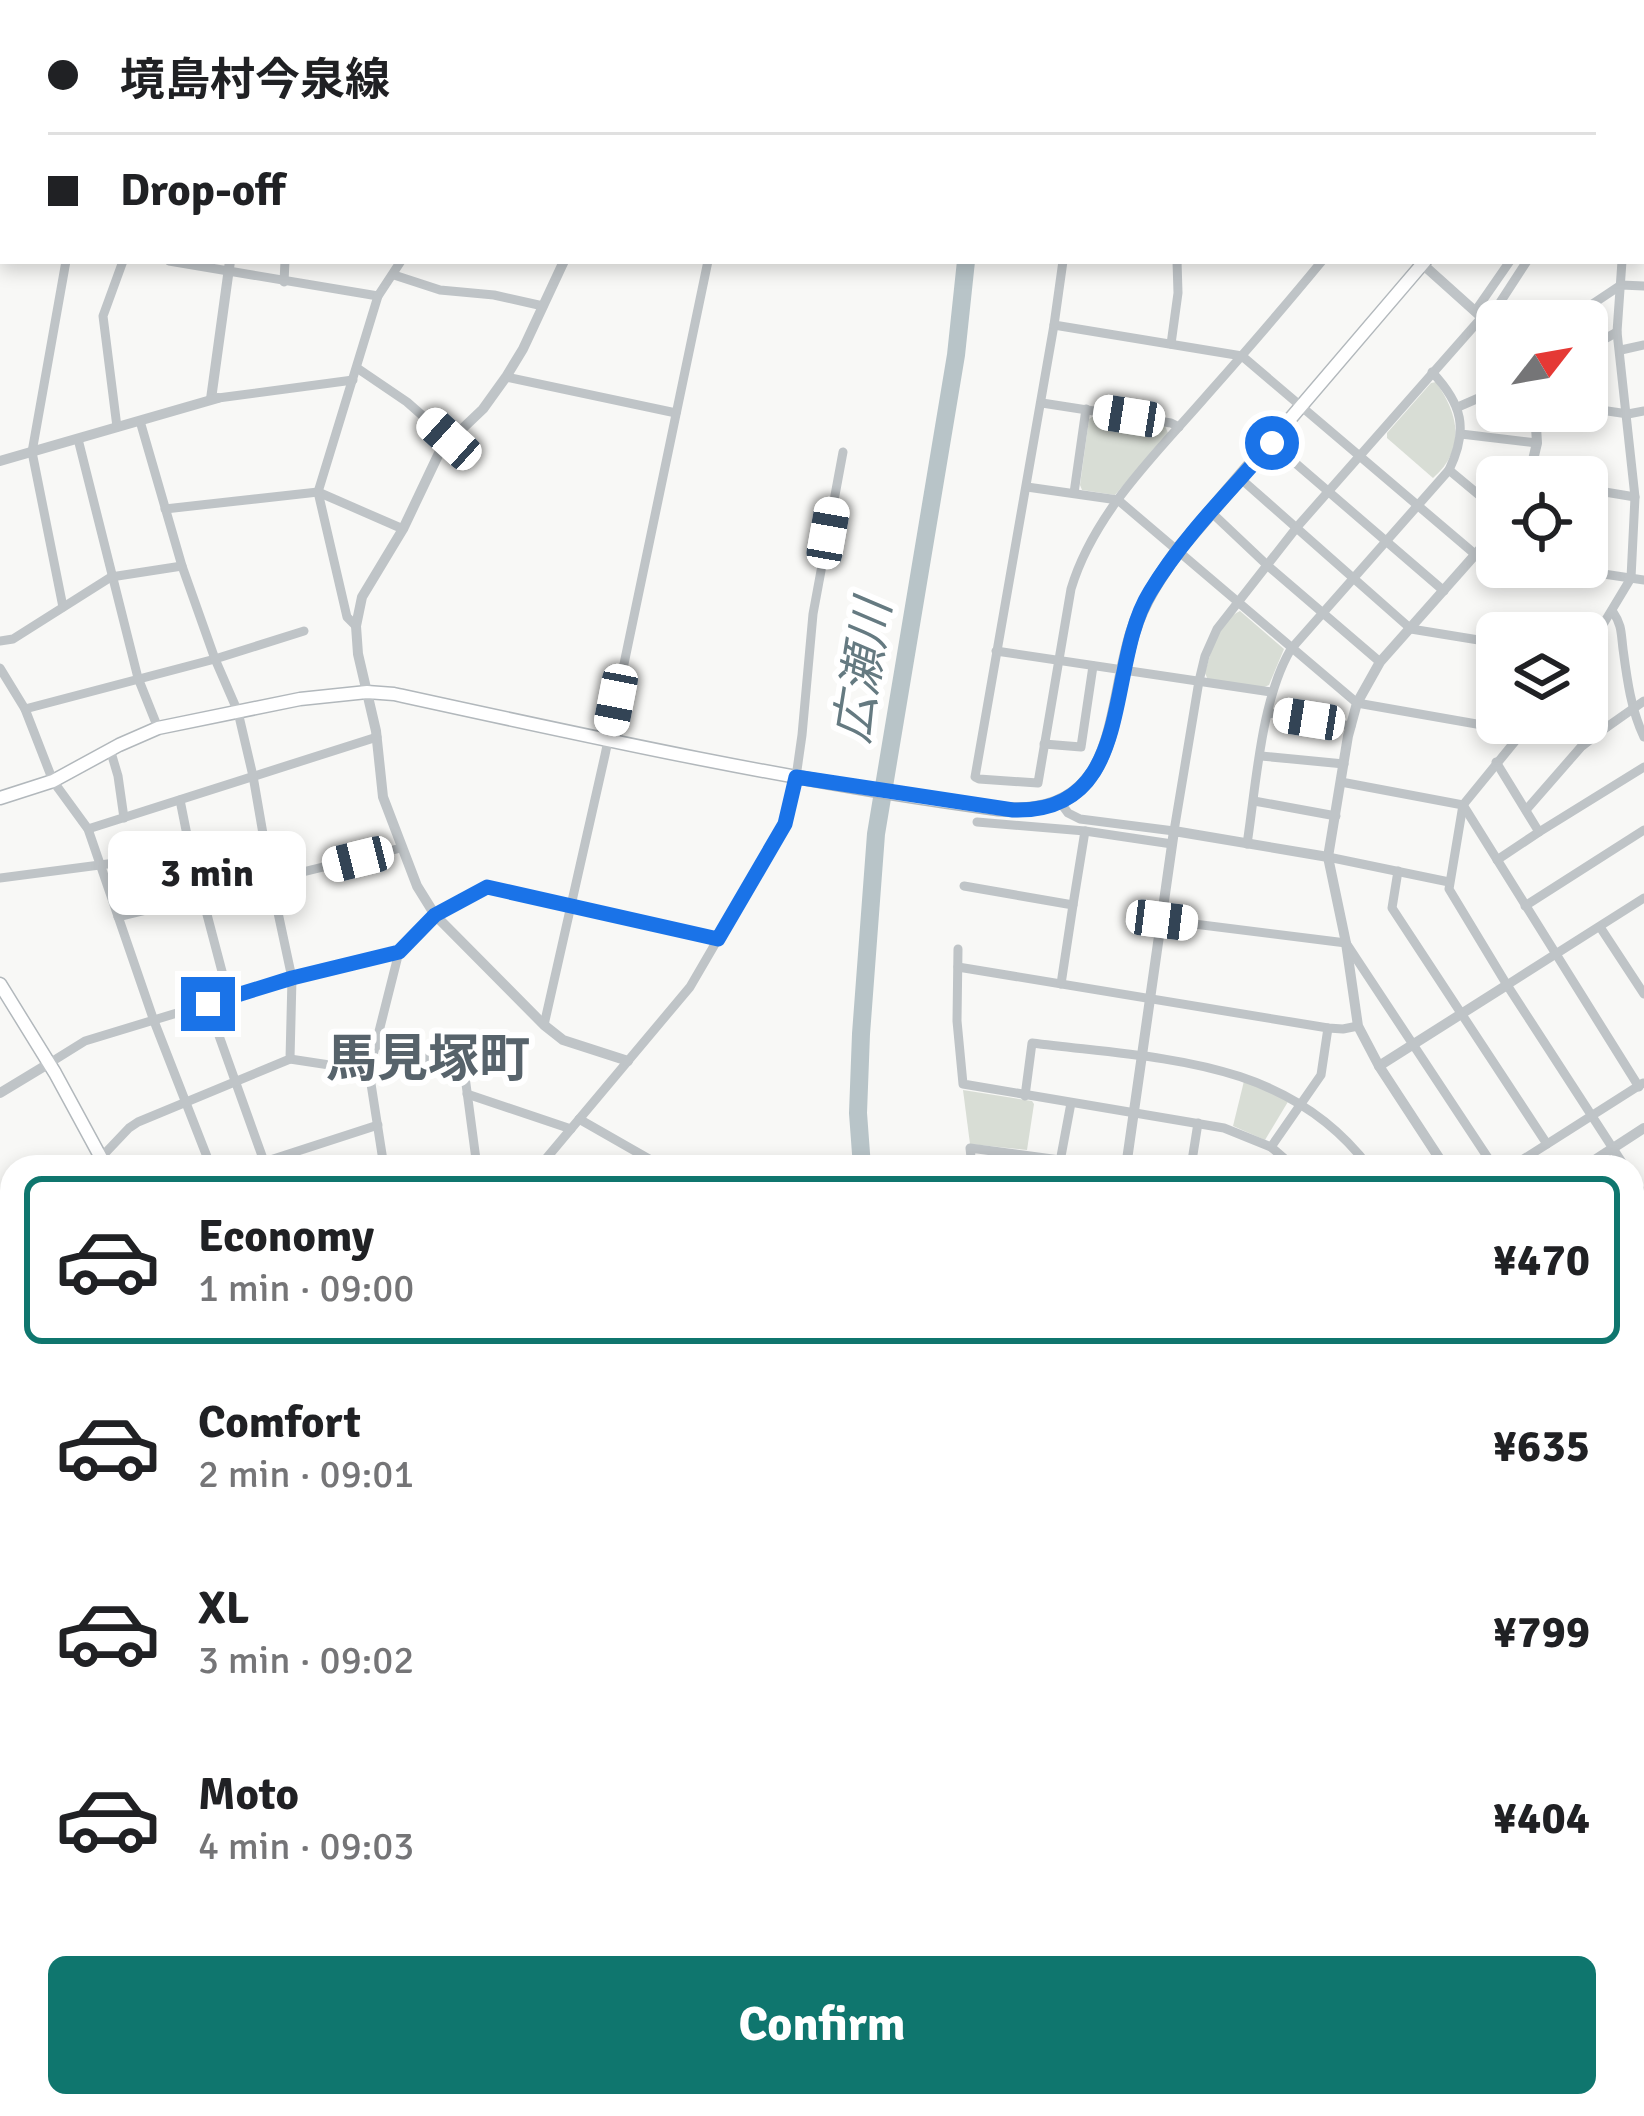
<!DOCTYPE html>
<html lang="en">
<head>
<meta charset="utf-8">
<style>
  :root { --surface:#fff; --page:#f2f2f2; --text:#202124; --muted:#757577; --line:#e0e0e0; --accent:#0f766e }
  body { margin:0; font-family:Signika,"Noto Sans JP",sans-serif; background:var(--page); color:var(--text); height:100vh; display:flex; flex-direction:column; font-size:45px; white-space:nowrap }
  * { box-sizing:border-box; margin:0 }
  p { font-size:39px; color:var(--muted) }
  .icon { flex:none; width:66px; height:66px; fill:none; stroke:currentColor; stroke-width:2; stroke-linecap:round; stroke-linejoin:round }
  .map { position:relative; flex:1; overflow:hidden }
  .sheet { position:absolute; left:0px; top:1155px; width:1644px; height:963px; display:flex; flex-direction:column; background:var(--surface); border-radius:36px 36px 0 0; box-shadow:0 6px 18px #0003 }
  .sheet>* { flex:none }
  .hud { position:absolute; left:0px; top:0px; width:1644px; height:264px; box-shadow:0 6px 18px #0003; display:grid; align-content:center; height:264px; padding:0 48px; background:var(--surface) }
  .needle { width:78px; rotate:59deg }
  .buttons { position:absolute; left:1476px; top:300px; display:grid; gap:24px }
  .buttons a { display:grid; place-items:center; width:132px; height:132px; border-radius:18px; background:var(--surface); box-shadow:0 6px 18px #0003; font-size:60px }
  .end { position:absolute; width:54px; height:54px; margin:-27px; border:15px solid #1a73e8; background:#fff; box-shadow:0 0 0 6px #fff }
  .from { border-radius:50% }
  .bubble { position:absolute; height:84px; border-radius:18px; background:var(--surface); box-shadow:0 6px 18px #0003; font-size:39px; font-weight:700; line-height:84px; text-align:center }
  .car { position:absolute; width:36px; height:72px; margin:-36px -18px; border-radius:15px; box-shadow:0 0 9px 3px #0007; background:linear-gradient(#fff 24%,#345 0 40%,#fff 0 76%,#345 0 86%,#fff 0) }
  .hud b { display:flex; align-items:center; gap:42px; height:114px; font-size:45px }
  .hud b+b { border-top:3px solid var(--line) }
  .hud i { width:30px; height:30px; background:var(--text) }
  ul { padding:21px 0 0; list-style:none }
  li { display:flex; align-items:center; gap:36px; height:168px; margin:0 24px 18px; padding:0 24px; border:6px solid transparent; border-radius:18px }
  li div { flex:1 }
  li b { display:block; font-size:45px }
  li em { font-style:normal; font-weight:700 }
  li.selected { border-color:var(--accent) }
  li>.icon { width:108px; height:108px; stroke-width:1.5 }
  .action { display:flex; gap:24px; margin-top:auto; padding:24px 48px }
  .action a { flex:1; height:138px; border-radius:18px; background:var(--accent); color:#fff; font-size:48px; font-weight:700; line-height:138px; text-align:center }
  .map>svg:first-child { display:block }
  .green { fill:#d8ddd5 }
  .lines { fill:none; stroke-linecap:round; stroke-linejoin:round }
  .river { stroke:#b8c4c8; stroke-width:18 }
  .secondary-casing { stroke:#b2b8bc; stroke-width:15 }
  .minor { stroke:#bfc4c7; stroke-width:9 }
  .tertiary { stroke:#bfc4c7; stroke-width:10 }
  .secondary { stroke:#fff; stroke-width:12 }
  .route { stroke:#1a73e8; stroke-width:15 }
  .labels { text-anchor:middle; stroke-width:12; stroke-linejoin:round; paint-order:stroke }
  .water-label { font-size:48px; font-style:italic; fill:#657a81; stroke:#fff }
  .quarter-label { font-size:51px; font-weight:bold; fill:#57636b; stroke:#fff }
</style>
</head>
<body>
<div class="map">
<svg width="1644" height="2116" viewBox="0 0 1644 2116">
  <rect width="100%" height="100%" fill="#f8f8f6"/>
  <g class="green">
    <path d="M1436 382C1459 415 1466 449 1433 478L1387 438V433L1431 383Z"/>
    <polygon points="1094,416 1165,426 1168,433 1115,495 1082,490 1080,485 1089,419"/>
    <path d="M1240 611 1284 649 1269 685 1262 688 1208 680 1205 673C1211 650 1219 621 1240 611Z"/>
    <polygon points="1244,1081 1289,1100 1265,1140 1233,1126"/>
    <polygon points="963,1090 1032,1101 1034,1104 1027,1150 970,1144"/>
  </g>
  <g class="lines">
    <g class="river">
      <polyline points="1001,3 1002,0"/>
      <polyline points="862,1167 858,1113 861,1034 876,834 956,355 966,261"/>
      <polyline points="770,2116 777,2106"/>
    </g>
    <defs>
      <g id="secondary">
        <polyline points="1569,3 1571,0"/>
        <path d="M0 798 53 781 119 745 158 728 300 699 367 692 394 694C595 738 795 782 998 809 1121 820 1107 716 1133 632 1143 600 1160 576 1179 549L1425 261"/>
        <polyline points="0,984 55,1073 106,1167"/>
        <polyline points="400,2116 401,2106"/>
      </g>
    </defs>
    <use href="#secondary" class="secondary-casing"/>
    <g class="minor">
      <polyline points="222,0 229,3"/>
      <polyline points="411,0 412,3"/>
      <polyline points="572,0 572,3"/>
      <polyline points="668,0 669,3"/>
      <polyline points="106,3 106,0"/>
      <polyline points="472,3 472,0"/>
      <polyline points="763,3 764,0"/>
      <polyline points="1103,3 1104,0"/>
      <polyline points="1277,3 1277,0"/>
      <polyline points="1478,3 1479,0"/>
      <polyline points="1641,13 1642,0"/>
      <polyline points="1641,48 1644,49"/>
      <polyline points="1641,125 1644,126"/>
      <polyline points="1641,209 1644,210"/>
      <polyline points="0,235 3,235"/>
      <polyline points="169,261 378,296"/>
      <path d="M1322 261C1285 306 1247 350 1208 394 1157 453 1094 512 1071 589L1038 783 979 779 975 777 1054 325 1242 356 1476 555 1497 557"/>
      <polyline points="394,275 440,290 494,295 543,306"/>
      <polyline points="284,282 285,261"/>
      <polyline points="1476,310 1510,261"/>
      <polyline points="1488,321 1527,261"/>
      <polyline points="1567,321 1621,285 1644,286"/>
      <polyline points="1054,325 1063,261"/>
      <polyline points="1171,344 1178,293 1177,261"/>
      <polyline points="1587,349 1617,332"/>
      <polyline points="1621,350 1644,345"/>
      <polyline points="357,368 407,402 449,439"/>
      <polyline points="506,377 676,413"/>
      <polyline points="218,398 353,380"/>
      <polyline points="1042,403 1171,423 1179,427"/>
      <polyline points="1458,407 1497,390"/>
      <polyline points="1587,408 1628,414 1644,411"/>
      <polyline points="117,427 103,316 123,261"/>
      <polyline points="1461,434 1537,443"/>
      <polyline points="78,439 138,678 158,728"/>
      <polyline points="1272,443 1444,591"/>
      <polyline points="1449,470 1497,510"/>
      <polyline points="1241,479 1411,629 1497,643"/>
      <polyline points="1027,487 1118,500 1357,703 1522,732"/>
      <polyline points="1587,489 1635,497"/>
      <polyline points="1074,493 1086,409"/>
      <polyline points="165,509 318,492 403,529"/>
      <polyline points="1212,513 1267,565 1380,662"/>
      <polyline points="1557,567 1644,580"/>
      <polyline points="63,607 32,452 66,261"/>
      <path d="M1613 612C1622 625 1621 633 1623 649 1627 679 1631 710 1644 737"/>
      <polyline points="356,626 347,617 318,492 378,296 401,261"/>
      <polyline points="0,641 13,639 111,577 182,566"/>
      <polyline points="996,651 1271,692"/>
      <polyline points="1587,651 1631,578 1635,497 1617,332 1622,261"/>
      <polyline points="0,668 25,709 53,781 88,829 154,1021 211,1167"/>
      <polyline points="1587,697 1607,727 1644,701"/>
      <polyline points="25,709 215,659 304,631"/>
      <polyline points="1268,713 1351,726"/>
      <polyline points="1530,723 1463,805 1449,889 1507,985 1625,1167"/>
      <polyline points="1044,744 1081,747 1093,666"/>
      <polyline points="110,749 118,776 124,818"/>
      <polyline points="1261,756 1344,764"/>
      <polyline points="1496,762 1539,832 1644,767"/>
      <polyline points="1341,782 1463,805 1639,1087"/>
      <polyline points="180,800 190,850 229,998"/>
      <polyline points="1254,801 1336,816"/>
      <polyline points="1060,802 1068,813 1080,819 1174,831 1199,681 1205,656 1217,629 1297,527 1483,316"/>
      <polyline points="1526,810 1581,747 1607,727"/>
      <polyline points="977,822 1085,831 1172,844"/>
      <polyline points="88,829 377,737"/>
      <path d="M1247 844C1256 786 1261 699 1291 649L1449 470C1469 429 1462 404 1432 372"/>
      <polyline points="1328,857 1449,882"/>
      <polyline points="1497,860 1539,832"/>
      <polyline points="1398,871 1392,908 1547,1144"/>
      <polyline points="0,878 161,857 190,850"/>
      <polyline points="964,886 1073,905 1085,831"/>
      <polyline points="1525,906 1644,830"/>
      <polyline points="118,917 401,848"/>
      <polyline points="1162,920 1346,943 1494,1167"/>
      <polyline points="1600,927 1644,994"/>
      <polyline points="958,949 957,1021 963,1084 1224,1128 1271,1147 1294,1167"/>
      <polyline points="958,967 1328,1028 1343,1029 1358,1026"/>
      <polyline points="1061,984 1073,905"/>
      <polyline points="1507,985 1644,898"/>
      <polyline points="208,1005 266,1167"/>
      <polyline points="544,1025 605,755 708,261"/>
      <polyline points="376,1044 464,1069 477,1167"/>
      <polyline points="290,1059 369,1071"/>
      <polyline points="48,1064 85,1041 292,978 399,952"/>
      <polyline points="467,1094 571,1129"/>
      <path d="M1025 1096 1032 1043C1158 1059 1286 1057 1369 1167"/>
      <polyline points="579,1119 663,1167"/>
      <polyline points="1271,1147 1321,1075 1328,1028"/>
      <polyline points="264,1162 378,1125"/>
      <polyline points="92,1167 129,1128 138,1122 290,1059 292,978 271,880 253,776 238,712 215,659 182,566 140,421"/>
      <polyline points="384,1167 369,1071 399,952 435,915 487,887 718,939"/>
      <polyline points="539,1167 690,987 785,824 796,777 802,735 813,614 843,452"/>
      <polyline points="972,1167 970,1148 1060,1160"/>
      <polyline points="1059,1167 1071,1103"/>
      <polyline points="1191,1167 1198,1123"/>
      <polyline points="1511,1167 1643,1083"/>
      <polyline points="1632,1177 1644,1196"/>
      <polyline points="0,1239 12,1229"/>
      <polyline points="0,1366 12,1382"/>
      <polyline points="1632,1377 1644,1373"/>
      <polyline points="0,1460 12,1454"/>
      <polyline points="1632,1635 1644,1630"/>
      <polyline points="0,1641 12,1671"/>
      <polyline points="0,1695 12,1687"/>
      <polyline points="1632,1772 1644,1771"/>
      <polyline points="0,2019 12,2018"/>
      <polyline points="0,2084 5,2116"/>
      <polyline points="109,2106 110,2116"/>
      <polyline points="872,2116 878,2106"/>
      <polyline points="942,2116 988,2106"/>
    </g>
    <g class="tertiary">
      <polyline points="1438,0 1450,3"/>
      <polyline points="394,3 397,0"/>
      <polyline points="706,3 707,0"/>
      <polyline points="564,261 523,349 506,377 483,409 441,449 403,529 362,597 356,626 358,654 376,731 383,797 417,886 435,915 544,1025 563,1040 628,1061"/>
      <polyline points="1419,261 1497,331"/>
      <polyline points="211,399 230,261"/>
      <polyline points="0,461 218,398"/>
      <polyline points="1529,477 1537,443 1535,411"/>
      <polyline points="1379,1066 1507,985"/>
      <polyline points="0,1093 48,1064"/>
      <polyline points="1126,1167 1174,831 1328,857"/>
      <polyline points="1445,1167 1379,1066 1358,1026 1346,943 1328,857 1348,736 1357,703 1380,662 1497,530"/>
      <polyline points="1584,1167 1644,1128"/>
      <polyline points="0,1555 12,1549"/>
      <polyline points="1632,1979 1644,1964"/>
      <polyline points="1272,2106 1279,2116"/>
      <polyline points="1418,2116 1433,2106"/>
      <polyline points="1571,2116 1573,2106"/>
    </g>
    <use href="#secondary" class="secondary"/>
  </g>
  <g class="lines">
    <path class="route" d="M208 1004 292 978 399 952 435 915 487 887 718 939 785 824 796 777 1013 810C1138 814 1104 666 1150 592 1183 537 1230 491 1272 443"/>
  </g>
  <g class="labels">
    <g class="water-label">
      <text transform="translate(862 671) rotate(-81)" y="17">広瀬川</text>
    </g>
    <g class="quarter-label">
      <text x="428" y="1076">馬見塚町</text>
    </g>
  </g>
</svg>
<div class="buttons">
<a><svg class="needle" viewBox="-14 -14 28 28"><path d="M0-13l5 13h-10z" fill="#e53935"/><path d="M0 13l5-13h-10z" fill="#757577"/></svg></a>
<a><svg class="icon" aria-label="locate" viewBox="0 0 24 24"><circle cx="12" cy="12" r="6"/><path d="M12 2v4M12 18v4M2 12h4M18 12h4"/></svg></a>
<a><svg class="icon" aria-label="layers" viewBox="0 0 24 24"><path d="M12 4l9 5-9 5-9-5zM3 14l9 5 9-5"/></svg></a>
</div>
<i class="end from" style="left:1272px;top:443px"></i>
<i class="end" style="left:208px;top:1004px"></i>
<div class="bubble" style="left:108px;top:831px;width:198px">3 min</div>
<i class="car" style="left:1129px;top:416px;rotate:279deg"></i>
<i class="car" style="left:449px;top:439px;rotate:312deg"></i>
<i class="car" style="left:828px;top:533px;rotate:10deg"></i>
<i class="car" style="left:616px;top:700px;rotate:191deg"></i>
<i class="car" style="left:1309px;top:719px;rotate:279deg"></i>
<i class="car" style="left:358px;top:859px;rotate:256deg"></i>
<i class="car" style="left:1162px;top:920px;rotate:97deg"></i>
<div class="hud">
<b><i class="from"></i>境島村今泉線</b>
<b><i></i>Drop-off</b>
</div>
<section class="sheet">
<ul>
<li class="selected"><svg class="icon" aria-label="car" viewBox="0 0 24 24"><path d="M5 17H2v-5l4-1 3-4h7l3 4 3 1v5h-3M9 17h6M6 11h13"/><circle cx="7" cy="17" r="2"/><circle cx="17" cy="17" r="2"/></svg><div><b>Economy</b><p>1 min · 09:00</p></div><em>¥470</em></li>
<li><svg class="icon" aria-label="car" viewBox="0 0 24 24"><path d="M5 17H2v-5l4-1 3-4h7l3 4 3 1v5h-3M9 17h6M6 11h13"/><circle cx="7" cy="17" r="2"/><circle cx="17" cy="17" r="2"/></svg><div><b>Comfort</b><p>2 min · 09:01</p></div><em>¥635</em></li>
<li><svg class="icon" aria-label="car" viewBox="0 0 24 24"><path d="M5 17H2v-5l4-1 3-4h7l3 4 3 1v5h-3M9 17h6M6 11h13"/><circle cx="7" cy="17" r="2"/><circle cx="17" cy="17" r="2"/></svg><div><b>XL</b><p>3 min · 09:02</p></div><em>¥799</em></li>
<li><svg class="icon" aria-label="car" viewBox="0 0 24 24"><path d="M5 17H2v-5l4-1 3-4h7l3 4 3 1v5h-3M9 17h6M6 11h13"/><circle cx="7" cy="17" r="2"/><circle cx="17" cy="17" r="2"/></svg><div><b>Moto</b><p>4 min · 09:03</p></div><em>¥404</em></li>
</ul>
<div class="action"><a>Confirm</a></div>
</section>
</div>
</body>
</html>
